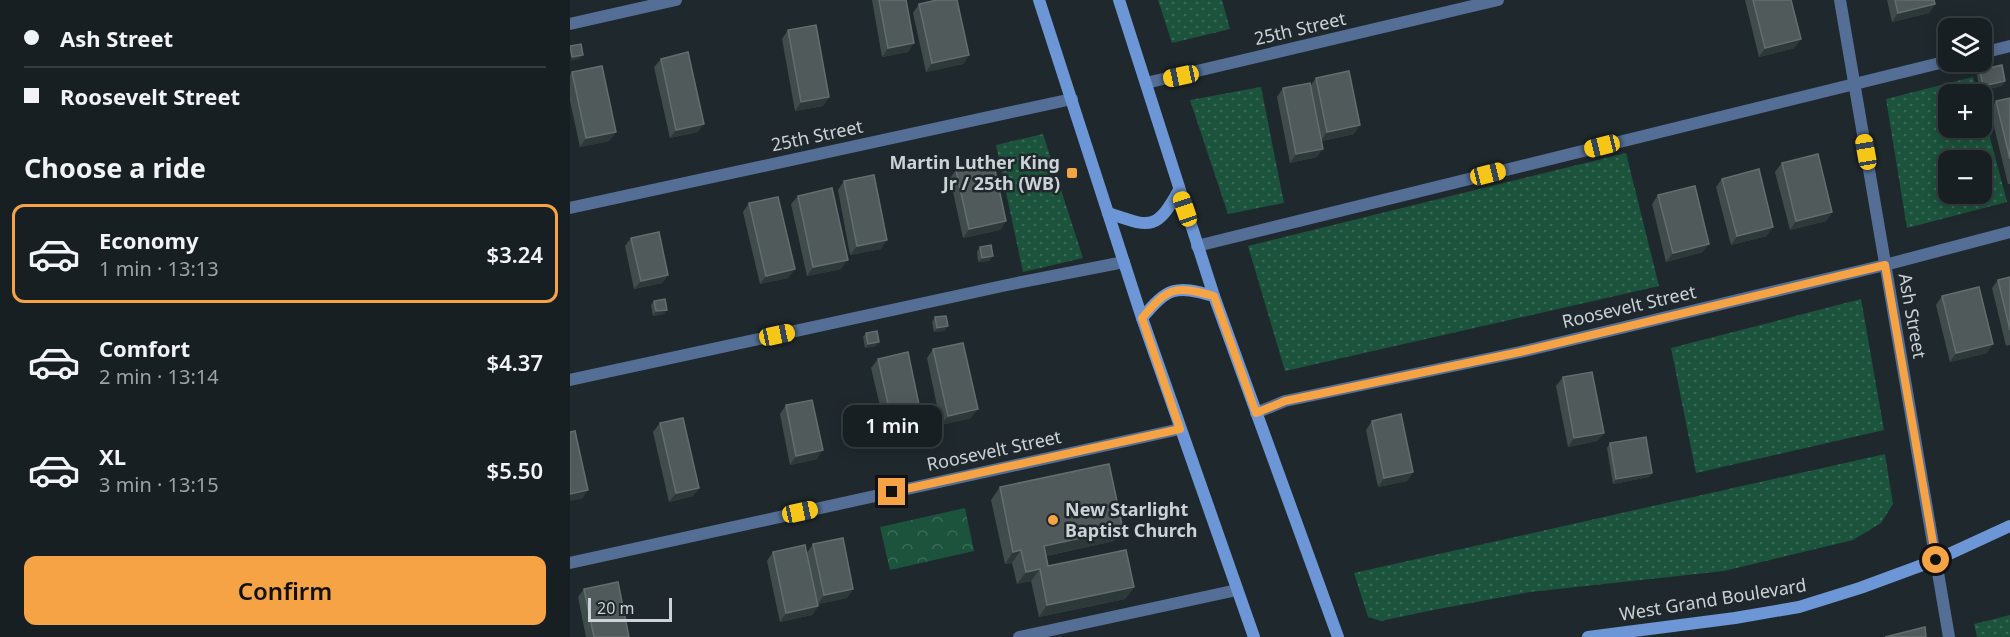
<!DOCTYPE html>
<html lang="en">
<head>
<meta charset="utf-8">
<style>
  :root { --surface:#171f22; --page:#20272a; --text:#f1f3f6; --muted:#9ea2a5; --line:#363d40; --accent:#f5a345 }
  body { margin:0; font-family:"Noto Sans",sans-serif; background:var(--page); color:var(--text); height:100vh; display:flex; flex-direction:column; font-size:22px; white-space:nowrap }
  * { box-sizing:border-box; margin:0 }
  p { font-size:20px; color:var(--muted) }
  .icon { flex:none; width:33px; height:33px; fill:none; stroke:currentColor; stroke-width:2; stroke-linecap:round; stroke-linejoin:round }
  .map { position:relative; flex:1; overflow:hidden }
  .drawer { display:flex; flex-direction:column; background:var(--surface); width:570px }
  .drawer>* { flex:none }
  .banner { display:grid; align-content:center; height:132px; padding:0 24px; background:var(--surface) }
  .controls { position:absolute; left:1368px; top:18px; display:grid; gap:12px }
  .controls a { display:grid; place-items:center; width:54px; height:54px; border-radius:12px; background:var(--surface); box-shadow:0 3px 15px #0003,0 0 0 2px var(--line); font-size:30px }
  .scale { position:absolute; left:18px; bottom:15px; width:84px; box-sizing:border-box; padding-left:6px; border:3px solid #ccd2d5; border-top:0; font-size:16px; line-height:21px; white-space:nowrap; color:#ccd2d5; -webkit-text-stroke:4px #1f292d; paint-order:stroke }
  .end { position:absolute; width:27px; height:27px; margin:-14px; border:8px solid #f5a345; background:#111; box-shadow:0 0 0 3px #111 }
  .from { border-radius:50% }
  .bubble { position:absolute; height:42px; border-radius:12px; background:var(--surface); box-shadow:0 3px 15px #0003,0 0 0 2px var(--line); font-size:20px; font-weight:600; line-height:42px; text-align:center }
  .car { position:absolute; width:18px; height:36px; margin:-18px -9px; border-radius:8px; box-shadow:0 0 4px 2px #0007; background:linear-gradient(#f5c518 24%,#345 0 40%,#f5c518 0 76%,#345 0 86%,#f5c518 0) }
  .banner b { display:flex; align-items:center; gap:21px; height:57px; font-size:22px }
  .banner b+b { border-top:2px solid var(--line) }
  .banner i { width:15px; height:15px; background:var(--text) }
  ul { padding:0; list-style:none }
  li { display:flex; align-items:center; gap:18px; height:99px; margin:0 12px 9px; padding:0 12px; border:3px solid transparent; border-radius:12px }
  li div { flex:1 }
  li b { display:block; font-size:22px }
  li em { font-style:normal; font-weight:600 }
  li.selected { border-color:var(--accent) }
  li>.icon { width:54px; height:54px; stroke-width:1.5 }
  h2 { padding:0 24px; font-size:27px; line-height:72px }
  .cta { display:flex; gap:12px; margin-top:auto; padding:12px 24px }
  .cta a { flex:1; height:69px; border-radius:12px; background:var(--accent); color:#111; font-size:24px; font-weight:600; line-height:69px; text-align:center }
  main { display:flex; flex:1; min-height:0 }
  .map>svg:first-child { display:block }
  .grass { fill:url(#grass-dots); fill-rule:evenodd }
  .forest { fill:url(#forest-crowns) }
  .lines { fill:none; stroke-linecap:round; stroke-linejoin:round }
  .service { stroke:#546e96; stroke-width:12 }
  .minor { stroke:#546e96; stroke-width:12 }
  .secondary { stroke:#6c96d6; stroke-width:12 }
  .wall { fill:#404c4b }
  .shaded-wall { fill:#2d3839 }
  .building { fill:#505a5a; stroke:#636d6d; stroke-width:1.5 }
  .route { stroke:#f5a345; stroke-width:8 }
  .poi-dot { fill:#f5a345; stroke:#1f292d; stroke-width:2 }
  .labels { text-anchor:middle; stroke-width:5; stroke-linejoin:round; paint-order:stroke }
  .street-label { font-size:18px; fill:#ccd2d5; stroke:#1f292d }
  .poi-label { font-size:18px; font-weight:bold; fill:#ccd2d5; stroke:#1f292d; text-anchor:end }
</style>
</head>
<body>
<main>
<section class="drawer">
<div class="banner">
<b><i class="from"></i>Ash Street</b>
<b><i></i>Roosevelt Street</b>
</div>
<h2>Choose a ride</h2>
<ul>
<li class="selected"><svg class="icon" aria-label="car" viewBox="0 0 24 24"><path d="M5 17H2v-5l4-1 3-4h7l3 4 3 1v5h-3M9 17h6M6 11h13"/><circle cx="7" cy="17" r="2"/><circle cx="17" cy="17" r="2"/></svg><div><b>Economy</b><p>1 min · 13:13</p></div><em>$3.24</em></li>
<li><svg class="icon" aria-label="car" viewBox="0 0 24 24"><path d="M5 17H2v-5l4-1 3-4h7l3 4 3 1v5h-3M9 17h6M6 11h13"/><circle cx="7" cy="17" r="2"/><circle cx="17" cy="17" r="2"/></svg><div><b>Comfort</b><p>2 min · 13:14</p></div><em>$4.37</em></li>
<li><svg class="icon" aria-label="car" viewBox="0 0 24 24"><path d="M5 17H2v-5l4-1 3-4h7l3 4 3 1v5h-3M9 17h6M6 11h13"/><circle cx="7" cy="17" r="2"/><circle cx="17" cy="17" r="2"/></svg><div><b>XL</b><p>3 min · 13:15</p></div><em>$5.50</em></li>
</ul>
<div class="cta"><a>Confirm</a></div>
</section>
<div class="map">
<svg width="1440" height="637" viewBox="0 0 1440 637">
  <defs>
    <pattern id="grass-dots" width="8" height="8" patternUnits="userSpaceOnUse" patternTransform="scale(1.5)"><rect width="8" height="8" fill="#1b533c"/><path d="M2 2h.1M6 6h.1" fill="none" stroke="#3b6b57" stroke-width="1.8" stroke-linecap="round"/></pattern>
    <pattern id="forest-crowns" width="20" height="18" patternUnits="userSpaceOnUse" patternTransform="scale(1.5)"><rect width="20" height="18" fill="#1b533c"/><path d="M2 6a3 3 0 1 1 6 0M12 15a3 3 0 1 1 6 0" fill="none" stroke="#3b6b57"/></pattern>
  </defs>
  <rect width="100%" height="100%" fill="#1f292d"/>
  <g class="grass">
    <polygon points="588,0 652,0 660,29 602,43"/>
    <path d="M1403 77 1408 94H1378V128H1412V107L1437 202 1337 228 1316 99ZM1378 160H1412V194H1378Z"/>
    <polygon points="691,87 714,203 658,214 620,100"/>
    <polygon points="473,134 513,258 453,272 426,145"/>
    <polygon points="1056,153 1089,286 715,371 678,246"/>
    <polygon points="1291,299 1314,430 1126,473 1101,348"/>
    <polygon points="1315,454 1323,504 1311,523 1283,540 1154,571 960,592 863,610 811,621 798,617 784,573"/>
    <polygon points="1440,615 1440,637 1407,637 1404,624"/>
  </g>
  <polygon class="forest" points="395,508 404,551 320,570 310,527"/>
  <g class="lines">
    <g class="service">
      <polyline points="0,24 106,0"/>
      <polyline points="1412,53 1440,46"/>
      <polyline points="627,246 1378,61"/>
      <polyline points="0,380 437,285 554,262"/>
      <polyline points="449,637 667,590"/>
    </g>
    <g class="minor">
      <polyline points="1270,0 1379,637"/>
      <polyline points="576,83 928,0"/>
      <polyline points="0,208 502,99"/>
      <polyline points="686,413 715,401 950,352 1315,265 1440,232"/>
      <polyline points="0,563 610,429"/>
    </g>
    <g class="secondary">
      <polyline points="469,0 572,318 684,637"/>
      <polyline points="549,0 644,296 768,637"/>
      <path d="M538 213C580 227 586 232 609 190"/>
      <path d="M572 318C598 287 605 285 644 296"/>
      <polyline points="1018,637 1165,618 1229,607 1290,588 1366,560 1440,526"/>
    </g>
  </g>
  <g class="wall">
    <polygon points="302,0 336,0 344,43 338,52 312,57"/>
    <polygon points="1175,0 1221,0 1225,48 1189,57"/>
    <polygon points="1317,0 1364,0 1365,4 1359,13 1322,22"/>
    <polygon points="349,4 399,55 393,64 356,72 343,13"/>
    <polygon points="218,30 259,97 253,106 225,111 212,39"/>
    <polygon points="91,59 128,132 100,138 84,67"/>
    <polygon points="1410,70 1435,81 1432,86 1410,91 1407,75"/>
    <polygon points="2,72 46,132 39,141 10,147 0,101 0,75"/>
    <polygon points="746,78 784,134 752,141 747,157 720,163 707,97 713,88 741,85"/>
    <polygon points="1440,98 1440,184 1438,184 1420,110 1426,101"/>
    <polygon points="1212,163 1262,212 1256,221 1220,230 1205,172"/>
    <polygon points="386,170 436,221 430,230 393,238 380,178"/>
    <polygon points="1152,179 1197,236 1161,245 1146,187"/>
    <polygon points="274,181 311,249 280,255 268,190"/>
    <polygon points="1088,195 1133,252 1096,262 1082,204"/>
    <polygon points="228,196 271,269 237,276 221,204"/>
    <polygon points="179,203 225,269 218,278 190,284 173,212"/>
    <polygon points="61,238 98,275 92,283 64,289 55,246"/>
    <polygon points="410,247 423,256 419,261 408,262 407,252"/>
    <polygon points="1440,277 1440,345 1436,346 1422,288 1428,280"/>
    <polygon points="1372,296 1417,353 1380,362 1366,305"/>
    <polygon points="84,301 94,314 83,316 81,305"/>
    <polygon points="365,317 378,326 374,331 364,332 362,322"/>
    <polygon points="296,333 306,346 295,348 293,337"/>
    <polygon points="363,349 401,418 371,425 357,358"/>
    <polygon points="308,359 346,427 317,435 301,368"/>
    <polygon points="993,377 1034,433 1027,441 998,447 986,386"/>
    <polygon points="216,405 247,459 220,465 210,414"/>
    <polygon points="802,421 843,472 837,481 808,487 796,430"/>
    <polygon points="90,423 129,488 123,496 99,502 83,432"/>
    <polygon points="1040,443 1082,473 1079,477 1043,484 1037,448"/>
    <polygon points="430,487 553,529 544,541 476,556 478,566 564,587 555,599 469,617 461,581 447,584 442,563 435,564 421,500"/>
    <polygon points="243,544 283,589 277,598 248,604 237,553"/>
    <polygon points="203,552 248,606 242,615 210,622 197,561"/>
    <polygon points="14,589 59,637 16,637 8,597"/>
  </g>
  <g class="shaded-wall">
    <polygon points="1365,4 1359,13 1322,22 1328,13"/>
    <polygon points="1231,39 1225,48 1189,57 1195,48"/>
    <polygon points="344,43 338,52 312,57 318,48"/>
    <polygon points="13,55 9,59 0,61 2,57"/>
    <polygon points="399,55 393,64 356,72 362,63"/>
    <polygon points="1435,81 1432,86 1410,91 1413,86"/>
    <polygon points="259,97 253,106 225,111 231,102"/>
    <polygon points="134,124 128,132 100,138 106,130"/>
    <polygon points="790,125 784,134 751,141 757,132"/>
    <polygon points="46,132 39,141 10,147 16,138"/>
    <polygon points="753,149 747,157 720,163 726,154"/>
    <polygon points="1262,212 1256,221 1220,230 1226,221"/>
    <polygon points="436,221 430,230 393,238 399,229"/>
    <polygon points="1203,227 1197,236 1161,245 1167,236"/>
    <polygon points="317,240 311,249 280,255 287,246"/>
    <polygon points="1139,244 1133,252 1096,262 1103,253"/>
    <polygon points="423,256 419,261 408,262 412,258"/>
    <polygon points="278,260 271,269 237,276 243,267"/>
    <polygon points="225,269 218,278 190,284 196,276"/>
    <polygon points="98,275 92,283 64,289 71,281"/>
    <polygon points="97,310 94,314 83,316 86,311"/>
    <polygon points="378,326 374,331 364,332 367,328"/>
    <polygon points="309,342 306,346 295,348 298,344"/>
    <polygon points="1423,344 1417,353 1380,362 1386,353"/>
    <polygon points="408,409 401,418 371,425 378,416"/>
    <polygon points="352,419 346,427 317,435 323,426"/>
    <polygon points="1034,433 1027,441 998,447 1004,438"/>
    <polygon points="253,450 247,459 220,465 226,456"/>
    <polygon points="843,472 837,481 808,487 814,478"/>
    <polygon points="1082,473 1079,477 1043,484 1046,479"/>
    <polygon points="129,488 123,496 99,502 106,493"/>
    <polygon points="18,490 12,499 0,501 0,494"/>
    <polygon points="553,529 544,541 465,558 474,546"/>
    <polygon points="451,550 442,563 435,564 443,552"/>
    <polygon points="470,569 461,581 447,584 456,572"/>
    <polygon points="564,587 555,599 469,617 477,605"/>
    <polygon points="283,589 277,598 248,604 254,595"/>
    <polygon points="248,606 242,615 210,622 216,613"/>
  </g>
  <g class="building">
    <polygon points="309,0 336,0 344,43 318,48"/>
    <polygon points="367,0 387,0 399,55 362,63 349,4"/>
    <polygon points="1183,0 1221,0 1231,39 1195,48"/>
    <polygon points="1325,0 1364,0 1365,4 1328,13"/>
    <polygon points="246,25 259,97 231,102 218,30"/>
    <polygon points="11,44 13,55 2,57 0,46"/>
    <polygon points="118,52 134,124 106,130 91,59"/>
    <polygon points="1432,65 1435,81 1413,86 1410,70"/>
    <polygon points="32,66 46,132 16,138 2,72"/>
    <polygon points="779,71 790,125 757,132 746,78"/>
    <polygon points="740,83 753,149 726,154 713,88"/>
    <polygon points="1440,98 1440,159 1426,101"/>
    <polygon points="1248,154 1262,212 1226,221 1212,163"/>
    <polygon points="423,161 436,221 399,229 386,170"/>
    <polygon points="1189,169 1203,227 1167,236 1152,179"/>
    <polygon points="304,175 317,240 287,246 274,181"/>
    <polygon points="1125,186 1139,244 1103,253 1088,195"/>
    <polygon points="262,188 278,260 243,267 228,196"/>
    <polygon points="208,197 225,269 196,276 179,203"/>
    <polygon points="89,232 98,275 71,281 61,238"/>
    <polygon points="421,245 423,256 412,258 410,247"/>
    <polygon points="1440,277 1440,330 1428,280"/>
    <polygon points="1409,287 1423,344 1386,353 1372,296"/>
    <polygon points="95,299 97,310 86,311 84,301"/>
    <polygon points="376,316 378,326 367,328 365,317"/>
    <polygon points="307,331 309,342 298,344 296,333"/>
    <polygon points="393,343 408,409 378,416 363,349"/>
    <polygon points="338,352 352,419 323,426 308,359"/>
    <polygon points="1022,372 1034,433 1004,438 993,377"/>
    <polygon points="242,400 253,450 226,456 216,405"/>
    <polygon points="831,414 843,472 814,478 802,421"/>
    <polygon points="113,418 129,488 106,493 90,423"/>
    <polygon points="5,431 18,490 0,494 0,432"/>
    <polygon points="1076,437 1082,473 1046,479 1040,443"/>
    <polygon points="539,464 553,529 474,546 478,566 556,550 564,587 477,605 470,569 456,572 451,550 443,552 430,487"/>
    <polygon points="273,538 283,589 254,595 243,544"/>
    <polygon points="235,545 248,606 216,613 203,552"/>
    <polygon points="48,582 59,637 24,637 14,589"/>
    <polygon points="1355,627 1356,637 1315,637"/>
  </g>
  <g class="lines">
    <path class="route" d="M322 492 610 429 572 318C598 287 605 285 644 296L686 413 715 401 950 352 1315 265 1366 560"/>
  </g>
  <g class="poi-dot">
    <rect x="496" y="167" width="12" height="12" rx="3"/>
    <circle cx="483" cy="520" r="6"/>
  </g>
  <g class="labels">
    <g class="street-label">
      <text transform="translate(730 29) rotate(-13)" y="6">25th Street</text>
      <text transform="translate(247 136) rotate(-12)" y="6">25th Street</text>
      <text transform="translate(1059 307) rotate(-13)" y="6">Roosevelt Street</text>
      <text transform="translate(1342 316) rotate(80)" y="6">Ash Street</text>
      <text transform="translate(424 451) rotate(-12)" y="6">Roosevelt Street</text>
      <text transform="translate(1143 600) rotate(-9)" y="6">West Grand Boulevard</text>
    </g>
    <g class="poi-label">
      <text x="490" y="169">Martin Luther King<tspan x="490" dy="21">Jr / 25th (WB)</tspan></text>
      <text x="495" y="516" text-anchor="start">New Starlight<tspan x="495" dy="21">Baptist Church</tspan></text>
    </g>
  </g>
</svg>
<div class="controls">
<a><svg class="icon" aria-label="layers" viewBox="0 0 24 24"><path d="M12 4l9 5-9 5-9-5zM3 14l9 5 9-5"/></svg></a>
<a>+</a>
<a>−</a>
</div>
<div class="scale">20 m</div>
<i class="end from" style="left:1366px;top:560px"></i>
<i class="end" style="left:322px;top:492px"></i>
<div class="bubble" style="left:273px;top:405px;width:99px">1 min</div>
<i class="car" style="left:611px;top:76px;rotate:258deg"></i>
<i class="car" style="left:1032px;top:146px;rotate:256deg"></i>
<i class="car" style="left:1296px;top:152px;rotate:350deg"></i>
<i class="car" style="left:918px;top:174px;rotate:76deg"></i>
<i class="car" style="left:615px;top:209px;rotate:341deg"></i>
<i class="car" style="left:207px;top:335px;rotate:78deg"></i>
<i class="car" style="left:230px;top:512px;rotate:78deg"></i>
</div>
</main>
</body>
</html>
